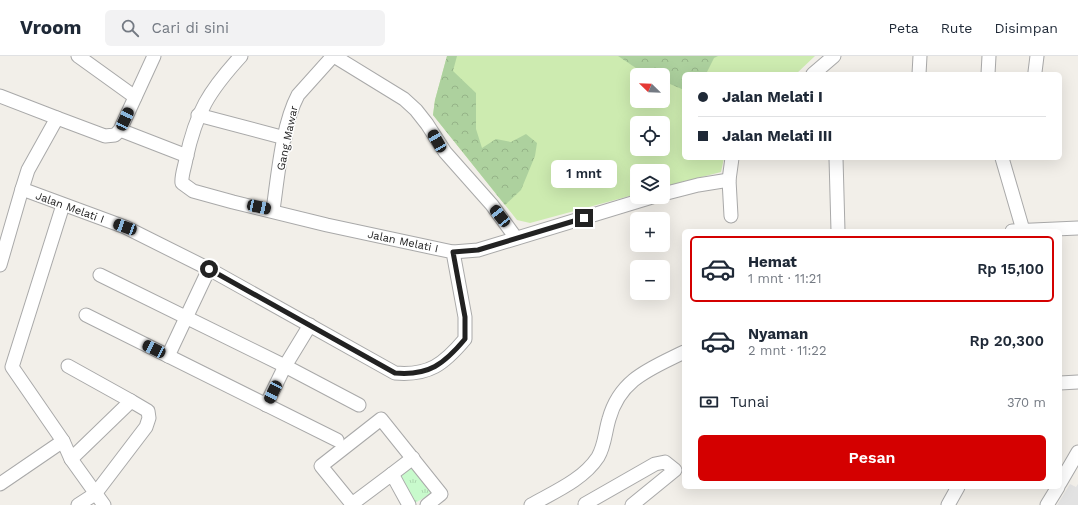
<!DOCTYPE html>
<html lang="id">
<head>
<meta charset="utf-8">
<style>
  :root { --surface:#fff; --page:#f2f2f3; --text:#1f2937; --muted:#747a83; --line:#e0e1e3; --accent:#d40000 }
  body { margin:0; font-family:"Work Sans",sans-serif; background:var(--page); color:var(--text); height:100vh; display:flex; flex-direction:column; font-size:15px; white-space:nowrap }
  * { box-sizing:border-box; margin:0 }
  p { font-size:13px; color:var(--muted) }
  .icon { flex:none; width:22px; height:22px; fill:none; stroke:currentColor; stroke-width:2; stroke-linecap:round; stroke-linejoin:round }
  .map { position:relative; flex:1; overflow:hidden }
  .details { position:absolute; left:682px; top:173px; width:380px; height:260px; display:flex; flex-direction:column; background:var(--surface); border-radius:6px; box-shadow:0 4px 16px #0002 }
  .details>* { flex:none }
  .banner { position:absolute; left:682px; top:16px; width:380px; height:88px; border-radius:6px; box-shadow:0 4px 16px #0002; display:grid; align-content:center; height:88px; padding:0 16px; background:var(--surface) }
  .needle { width:26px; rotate:293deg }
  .controls { position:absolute; left:630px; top:12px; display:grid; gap:8px }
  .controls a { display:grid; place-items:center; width:40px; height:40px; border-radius:6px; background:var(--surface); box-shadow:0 4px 16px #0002; font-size:20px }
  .end { position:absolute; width:18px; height:18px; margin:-9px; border:5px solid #222; background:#fff; box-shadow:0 0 0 2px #fff }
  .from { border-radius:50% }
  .bubble { position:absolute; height:28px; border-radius:6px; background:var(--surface); box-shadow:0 4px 16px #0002; font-size:13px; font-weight:600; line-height:28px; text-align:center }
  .car { position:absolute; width:12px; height:24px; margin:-12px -6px; border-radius:5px; box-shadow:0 0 3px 1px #0007; background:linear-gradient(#222 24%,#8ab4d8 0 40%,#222 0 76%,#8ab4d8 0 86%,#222 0) }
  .banner b { display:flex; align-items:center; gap:14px; height:38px; font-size:15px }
  .banner b+b { border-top:1px solid var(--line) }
  .banner i { width:10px; height:10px; background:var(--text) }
  ul { padding:7px 0 0; list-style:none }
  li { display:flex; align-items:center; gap:12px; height:66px; margin:0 8px 6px; padding:0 8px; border:2px solid transparent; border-radius:6px }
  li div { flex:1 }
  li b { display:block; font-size:15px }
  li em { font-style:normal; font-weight:600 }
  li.current { border-color:var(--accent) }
  li>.icon { width:36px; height:36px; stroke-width:1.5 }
  .pay { display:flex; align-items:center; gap:10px; height:44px; padding:0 16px; font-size:15px }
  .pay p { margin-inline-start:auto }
  .cta { display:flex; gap:8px; margin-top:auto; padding:8px 16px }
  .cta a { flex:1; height:46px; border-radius:6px; background:var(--accent); color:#fff; font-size:16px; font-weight:600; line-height:46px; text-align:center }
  header { display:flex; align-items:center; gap:24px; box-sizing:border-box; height:56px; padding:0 20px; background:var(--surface); border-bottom:1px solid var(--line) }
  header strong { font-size:19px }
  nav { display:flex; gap:22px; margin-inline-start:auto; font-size:14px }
  .search { width:280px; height:36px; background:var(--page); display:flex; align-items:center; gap:10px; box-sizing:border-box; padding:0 14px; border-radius:6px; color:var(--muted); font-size:15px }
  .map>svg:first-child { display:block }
  .grass { fill:#cdebb0; fill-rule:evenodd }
  .forest { fill:url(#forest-crowns) }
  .park { fill:url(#park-tufts) }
  .parking { fill:#e2e2e2 }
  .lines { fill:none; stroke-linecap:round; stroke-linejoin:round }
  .minor-casing { stroke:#a9a9a9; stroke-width:15 }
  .minor { stroke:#fff; stroke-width:13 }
  .route { stroke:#222; stroke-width:5 }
  .labels { text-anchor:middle; stroke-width:3; stroke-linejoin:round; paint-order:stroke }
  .street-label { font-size:11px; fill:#222; stroke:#fff }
</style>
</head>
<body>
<header>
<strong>Vroom</strong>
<div class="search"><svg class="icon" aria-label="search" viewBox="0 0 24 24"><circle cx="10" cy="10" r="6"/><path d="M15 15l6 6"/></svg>Cari di sini</div>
<nav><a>Peta</a><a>Rute</a><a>Disimpan</a></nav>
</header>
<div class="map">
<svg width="1078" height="449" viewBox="0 0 1078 449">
  <defs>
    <pattern id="forest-crowns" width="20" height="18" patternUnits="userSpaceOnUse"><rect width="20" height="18" fill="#add19e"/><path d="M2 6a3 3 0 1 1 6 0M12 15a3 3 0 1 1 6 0" fill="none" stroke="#95b388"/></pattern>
    <pattern id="park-tufts" width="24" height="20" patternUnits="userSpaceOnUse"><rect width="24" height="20" fill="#c8facc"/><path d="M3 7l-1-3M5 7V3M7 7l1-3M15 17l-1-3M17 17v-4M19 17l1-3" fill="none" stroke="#acd6af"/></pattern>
  </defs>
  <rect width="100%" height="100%" fill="#f2efe9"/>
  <path class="grass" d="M447 0H815L796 18H684V102H724L721 116 663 131V115H637V138L530 167 517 164 433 59 435 44ZM637 19H663V45H637ZM637 67H663V93H637Z"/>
  <g class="forest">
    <polygon points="447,0 457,0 453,15 476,37 476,73 482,92 496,83 511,86 526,78 537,87 535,100 521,134 505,149 433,59 435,44"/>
    <path d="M618 0H718L714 2 706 18H684V34L663 25V19C642 19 635 11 618 0Z"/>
  </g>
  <polygon class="park" points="411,409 434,436 415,447 399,417"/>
  <polygon class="parking" points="1070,428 1076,431 1078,428 1078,449 1057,449"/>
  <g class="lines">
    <defs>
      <g id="minor">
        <polyline points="78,0 135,41"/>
        <polyline points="334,0 404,43 416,54 427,68 445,96 492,149 516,182"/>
        <polyline points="1035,16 1037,0"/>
        <polyline points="813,18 834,0"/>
        <polyline points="919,18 920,0"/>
        <polyline points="988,18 989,0"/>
        <path d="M0 40 57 62 28 114 22 133 125 171 209 213 395 317C429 320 444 308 465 283V261L453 196 327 169 233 146 193 135 182 127C181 120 185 110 186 103 196 56 209 35 241 0"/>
        <polyline points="198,59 285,82"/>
        <polyline points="57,62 105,80 115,79 120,74 154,0"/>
        <polyline points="120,74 187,100"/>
        <polyline points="836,102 838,175"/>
        <polyline points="1002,102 1023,174"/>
        <polyline points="663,138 698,129 729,124"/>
        <polyline points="63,149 12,311 63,385 71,403 104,449"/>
        <path d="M273 154C278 120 282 69 298 39L333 0"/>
        <polyline points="731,160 729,124 732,102"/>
        <polyline points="1012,175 1078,172"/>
        <polyline points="453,196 478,194 652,141"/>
        <polyline points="0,209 22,133"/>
        <polyline points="100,219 285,310 359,349"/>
        <polyline points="86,259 337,384"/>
        <polyline points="168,300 209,213"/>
        <polyline points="68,310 131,345"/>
        <polyline points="1060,327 1078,326"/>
        <polyline points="266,349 285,310 310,269"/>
        <polyline points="71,403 131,345 148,355 149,362 146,371 95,438 78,449"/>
        <polyline points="392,418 413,402"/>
        <polyline points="1060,427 1078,396"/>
        <polyline points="0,428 63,385"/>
        <polyline points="409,449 392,418 352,448 321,410 381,363 441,438 427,449"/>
        <path d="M531 449C554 436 583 424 598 401 605 389 605 376 609 363 620 323 650 313 684 296"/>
        <polyline points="586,449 585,448 655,408 665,406 675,414 632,449"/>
        <polyline points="948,449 958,431"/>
        <polyline points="1047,449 1058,431"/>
      </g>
    </defs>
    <use href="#minor" class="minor-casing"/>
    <use href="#minor" class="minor"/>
  </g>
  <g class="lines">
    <path class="route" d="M209 213 395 317C429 320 444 308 465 283V261L453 196 478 194 584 162"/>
  </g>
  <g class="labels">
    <g class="street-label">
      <text transform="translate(287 82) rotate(-78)" y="4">Gang Mawar</text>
      <text transform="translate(70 151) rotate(20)" y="4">Jalan Melati I</text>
      <text transform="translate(403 185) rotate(12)" y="4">Jalan Melati I</text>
    </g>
  </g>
</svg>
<div class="controls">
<a><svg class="needle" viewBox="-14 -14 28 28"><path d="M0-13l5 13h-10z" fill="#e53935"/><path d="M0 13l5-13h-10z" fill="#747a83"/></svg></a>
<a><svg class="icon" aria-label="locate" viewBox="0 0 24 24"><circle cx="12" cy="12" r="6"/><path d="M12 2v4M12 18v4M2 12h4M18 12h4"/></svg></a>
<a><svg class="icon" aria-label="layers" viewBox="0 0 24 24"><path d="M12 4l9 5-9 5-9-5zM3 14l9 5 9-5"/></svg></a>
<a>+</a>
<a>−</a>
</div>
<i class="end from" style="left:209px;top:213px"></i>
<i class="end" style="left:584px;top:162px"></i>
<div class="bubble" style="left:551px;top:104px;width:66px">1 mnt</div>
<i class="car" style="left:125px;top:63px;rotate:25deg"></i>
<i class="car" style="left:437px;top:85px;rotate:330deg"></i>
<i class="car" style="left:259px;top:151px;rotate:102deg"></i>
<i class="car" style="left:500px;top:160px;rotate:322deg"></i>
<i class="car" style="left:125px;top:171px;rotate:290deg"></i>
<i class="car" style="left:154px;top:293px;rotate:296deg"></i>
<i class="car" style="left:273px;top:336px;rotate:206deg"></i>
<div class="banner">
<b><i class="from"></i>Jalan Melati I</b>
<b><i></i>Jalan Melati III</b>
</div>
<section class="details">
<ul>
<li class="current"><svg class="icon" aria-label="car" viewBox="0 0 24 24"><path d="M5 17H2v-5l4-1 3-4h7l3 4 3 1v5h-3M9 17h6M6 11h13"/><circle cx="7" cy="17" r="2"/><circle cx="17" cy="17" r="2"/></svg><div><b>Hemat</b><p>1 mnt · 11:21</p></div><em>Rp 15,100</em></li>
<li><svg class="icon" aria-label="car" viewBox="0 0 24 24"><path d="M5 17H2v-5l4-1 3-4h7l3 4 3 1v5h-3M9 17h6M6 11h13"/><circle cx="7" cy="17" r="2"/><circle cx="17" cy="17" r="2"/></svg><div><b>Nyaman</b><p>2 mnt · 11:22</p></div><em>Rp 20,300</em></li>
</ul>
<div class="pay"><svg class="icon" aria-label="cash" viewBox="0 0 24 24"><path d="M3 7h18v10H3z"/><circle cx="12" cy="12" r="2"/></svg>Tunai<p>370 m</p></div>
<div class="cta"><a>Pesan</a></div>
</section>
</div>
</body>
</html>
